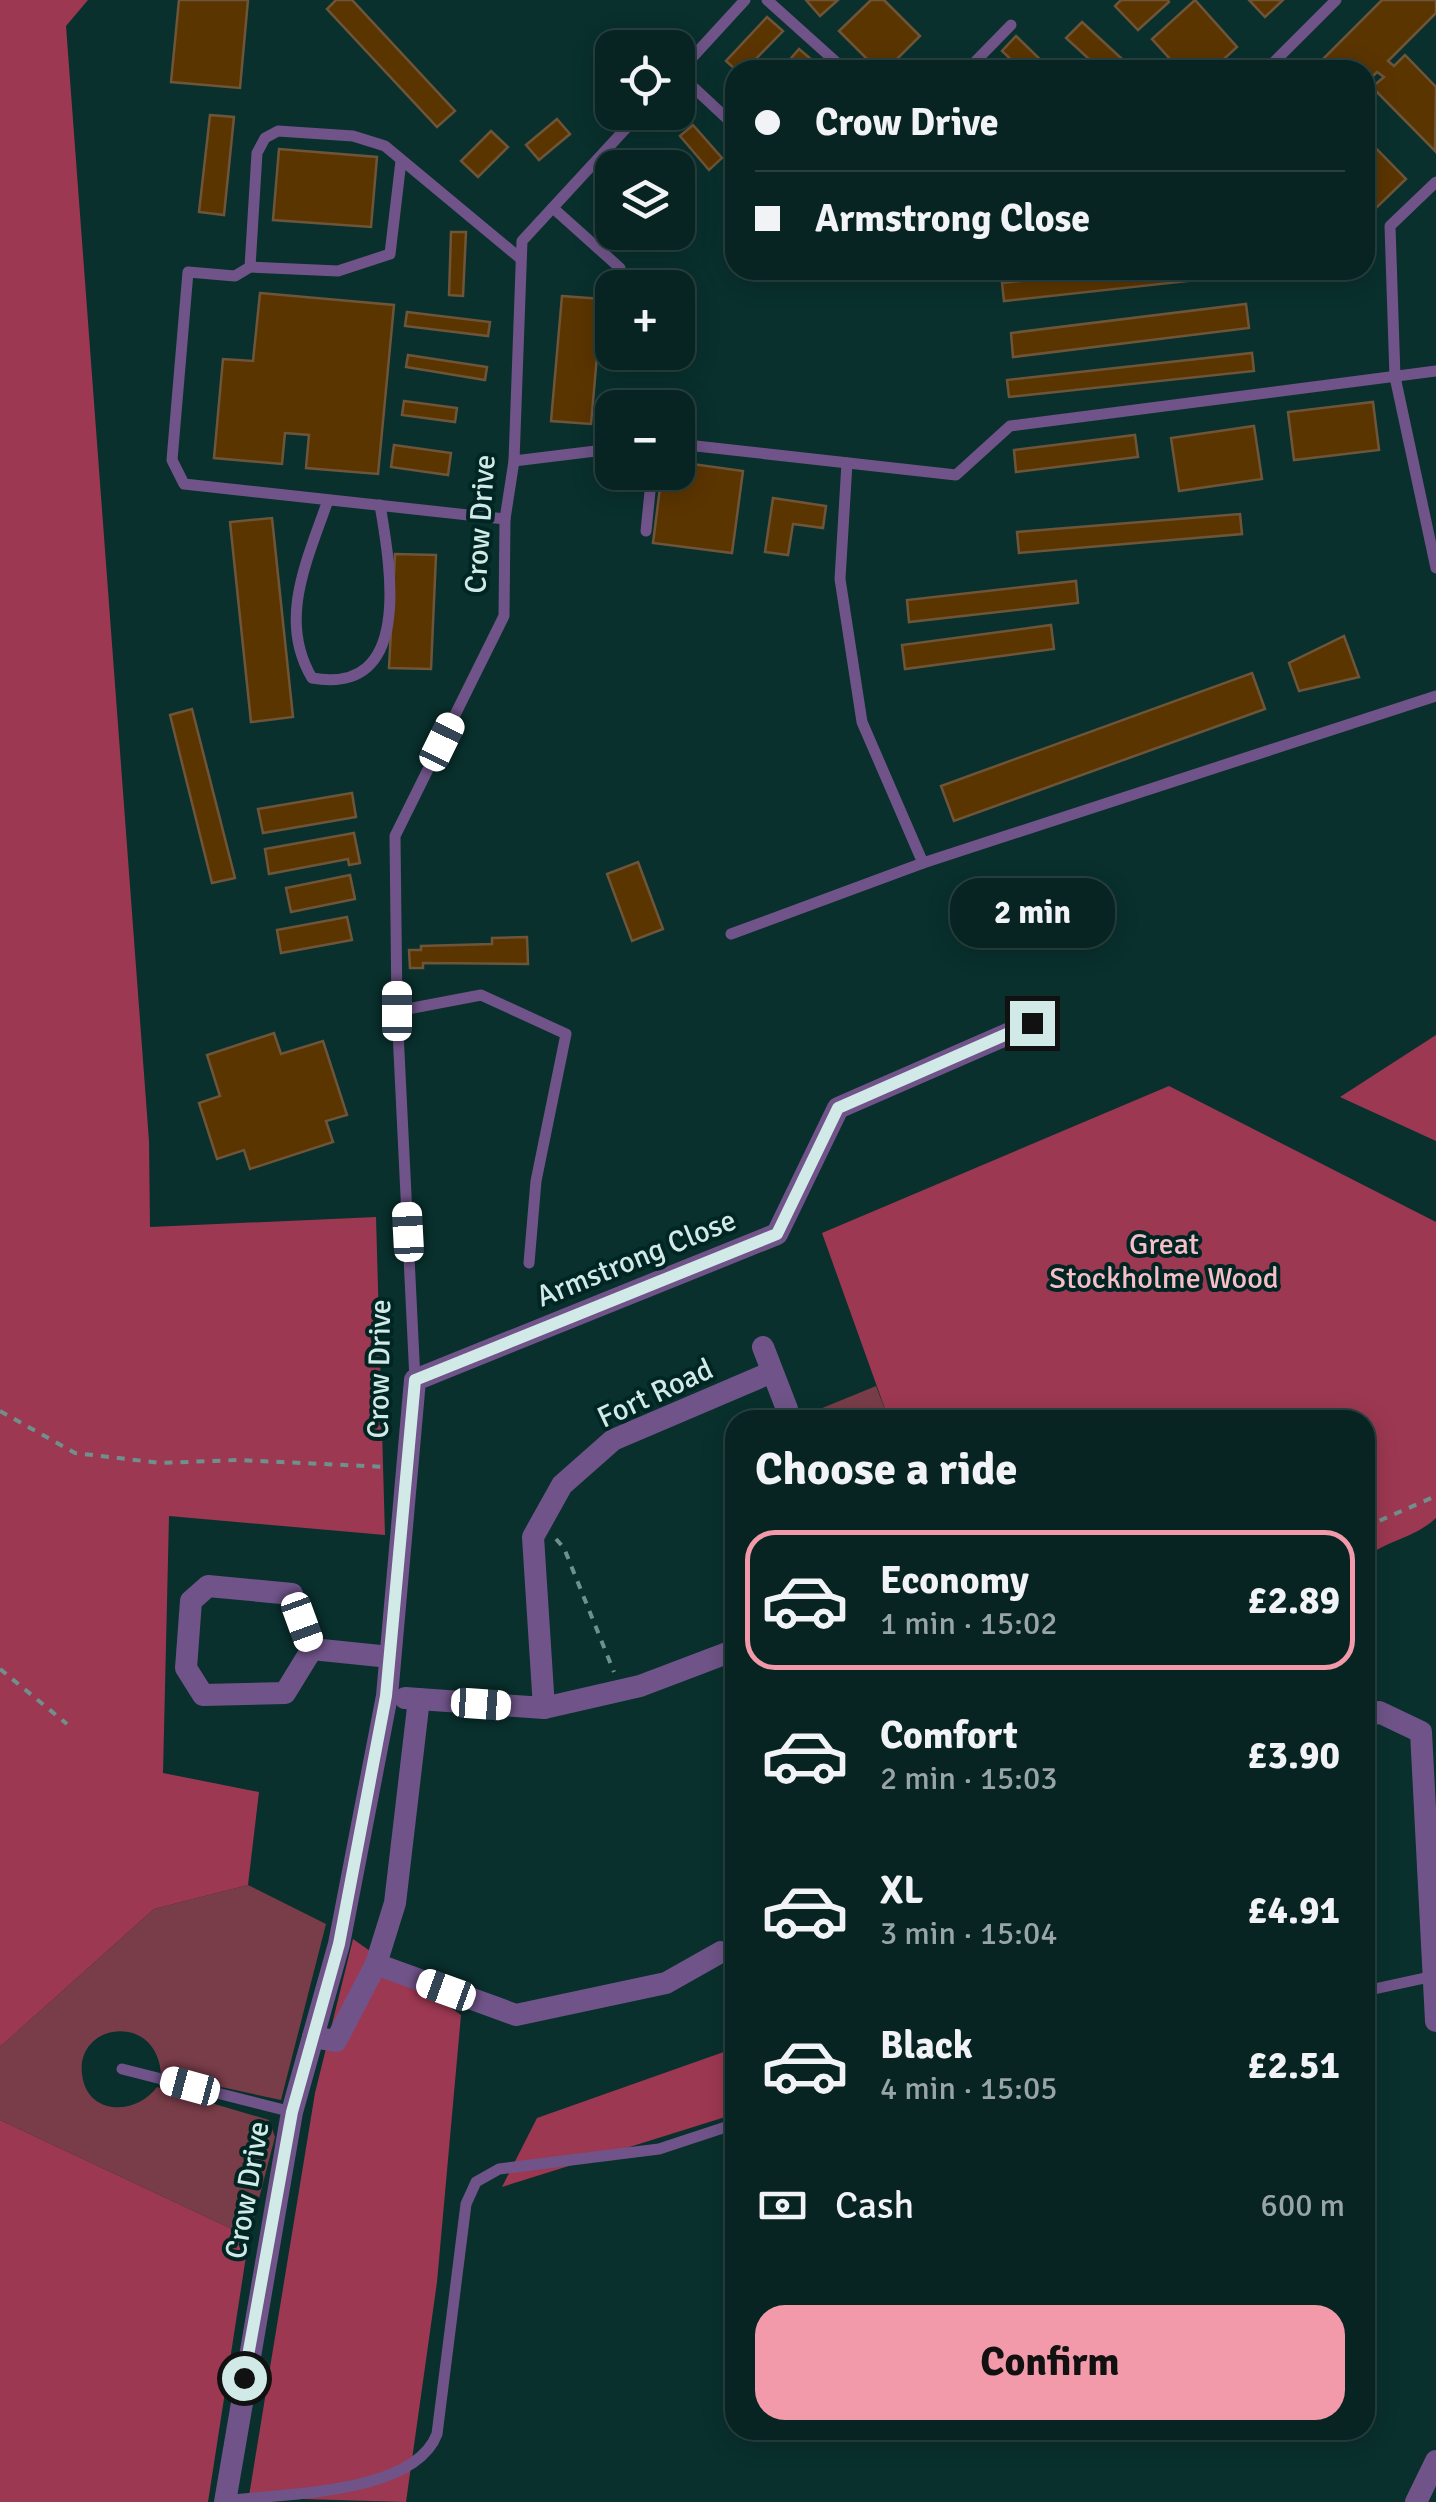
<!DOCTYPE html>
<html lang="en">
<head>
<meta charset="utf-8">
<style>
  :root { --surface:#072422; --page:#102c2a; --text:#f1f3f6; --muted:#98a4a5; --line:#284140; --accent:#f39aaa }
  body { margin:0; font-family:Signika,sans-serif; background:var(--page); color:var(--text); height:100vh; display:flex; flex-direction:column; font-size:38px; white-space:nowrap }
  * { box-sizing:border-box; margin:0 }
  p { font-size:32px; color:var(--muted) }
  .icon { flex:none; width:55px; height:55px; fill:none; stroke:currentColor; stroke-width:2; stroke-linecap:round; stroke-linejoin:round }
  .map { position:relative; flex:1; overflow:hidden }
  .sheet { position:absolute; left:725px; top:1410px; width:650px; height:1030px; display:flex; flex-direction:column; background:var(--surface); border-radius:30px; box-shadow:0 5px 25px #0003,0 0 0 2px var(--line) }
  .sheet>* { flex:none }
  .banner { position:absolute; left:725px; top:60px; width:650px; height:220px; border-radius:30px; box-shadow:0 5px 25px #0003,0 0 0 2px var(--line); display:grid; align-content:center; height:220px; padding:0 30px; background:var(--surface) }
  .fabs { position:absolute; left:595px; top:30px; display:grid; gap:20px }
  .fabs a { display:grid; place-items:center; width:100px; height:100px; border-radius:20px; background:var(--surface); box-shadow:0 5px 25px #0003,0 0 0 2px var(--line); font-size:50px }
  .end { position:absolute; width:45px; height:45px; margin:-22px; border:12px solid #d2eae7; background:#111; box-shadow:0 0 0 5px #111 }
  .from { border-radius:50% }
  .bubble { position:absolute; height:70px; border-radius:30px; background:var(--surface); box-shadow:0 5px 25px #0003,0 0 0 2px var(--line); font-size:32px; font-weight:700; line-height:70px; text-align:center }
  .car { position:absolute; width:30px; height:60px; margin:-30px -15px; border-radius:12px; box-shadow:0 0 8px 2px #0007; background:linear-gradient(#fff 24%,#345 0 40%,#fff 0 76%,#345 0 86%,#fff 0) }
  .banner b { display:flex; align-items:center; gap:35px; height:95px; font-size:38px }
  .banner b+b { border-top:2px solid var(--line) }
  .banner i { width:25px; height:25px; background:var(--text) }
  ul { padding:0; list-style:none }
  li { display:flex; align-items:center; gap:30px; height:140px; margin:0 20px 15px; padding:0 10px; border:5px solid transparent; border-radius:30px }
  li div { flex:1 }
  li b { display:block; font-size:38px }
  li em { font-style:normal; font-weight:700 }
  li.selected { border-color:var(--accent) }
  li>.icon { width:90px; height:90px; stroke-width:1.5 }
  h2 { padding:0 30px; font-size:45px; line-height:120px }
  .pay { display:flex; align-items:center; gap:25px; height:110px; padding:0 30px; font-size:38px }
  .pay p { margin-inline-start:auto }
  .cta { display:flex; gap:20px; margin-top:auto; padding:20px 30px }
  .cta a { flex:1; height:115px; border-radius:30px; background:var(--accent); color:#111; font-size:40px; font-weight:700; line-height:115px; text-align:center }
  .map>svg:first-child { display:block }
  .green { fill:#793d49 }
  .forest { fill:#9d3852 }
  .building { fill:#5b3500; stroke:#6e5539; stroke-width:2.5 }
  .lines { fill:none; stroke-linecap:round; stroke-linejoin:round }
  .path { stroke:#70908d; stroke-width:4; stroke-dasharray:8 8; stroke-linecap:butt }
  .lane { stroke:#705489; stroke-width:11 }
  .street { stroke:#705489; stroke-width:22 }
  .route { stroke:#d2eae7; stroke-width:12 }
  .labels { text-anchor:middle; stroke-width:8; stroke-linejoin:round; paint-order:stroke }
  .street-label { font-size:30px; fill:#d2eae7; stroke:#002623 }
  .park-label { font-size:30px; fill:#f7bec7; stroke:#002623 }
</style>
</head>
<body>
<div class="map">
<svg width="1436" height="2502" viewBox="0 0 1436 2502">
  <rect width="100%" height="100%" fill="#09302d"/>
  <g class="green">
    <polygon points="876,1386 889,1420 793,1420"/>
    <path d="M248 1885 326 1924 281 2100 161 2074C157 2012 76 2022 82 2074 87 2117 137 2115 157 2087L269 2120 275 2137 249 2237 0 2120V2047L154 1909Z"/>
  </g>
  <g class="forest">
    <polygon points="0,0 88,0 66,26 149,1141 150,1227 376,1217 385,1535 169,1516 163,1773 259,1792 248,1885 154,1909 0,2047"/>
    <polygon points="1436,1035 1436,1141 1340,1097"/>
    <path d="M1169 1086 1436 1222V1518C1415 1538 1387 1540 1365 1558V1420H889L822 1233Z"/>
    <polygon points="353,1939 461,2015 437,2282 406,2502 267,2498 248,2502 315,2093"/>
    <polygon points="735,2048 735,2114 502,2187 537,2118"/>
    <polygon points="0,2120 249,2237 208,2502 0,2502"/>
  </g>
  <g class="building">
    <polygon points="179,0 248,0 240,88 171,82"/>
    <polygon points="336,0 352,0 455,111 437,127 327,9"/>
    <polygon points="806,0 838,0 820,16"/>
    <polygon points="871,0 884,0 920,36 886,70 878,70 839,31"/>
    <polygon points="1121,0 1168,0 1169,2 1138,30 1115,6"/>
    <polygon points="1195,0 1237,47 1212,70 1180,70 1152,39"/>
    <polygon points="1249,0 1283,0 1265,17"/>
    <polygon points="1382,0 1436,0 1436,13 1388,61 1394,66 1405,55 1436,87 1435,151 1372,87 1384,77 1377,72 1365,84 1365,70 1312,70"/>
    <polygon points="767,17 783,31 745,70 736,70 726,61"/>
    <polygon points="1082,22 1134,70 1101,70 1066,38"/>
    <polygon points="1016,36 1051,70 1022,70 1002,51"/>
    <polygon points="799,49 824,70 791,70 785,65"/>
    <polygon points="210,115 234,117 224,215 199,212"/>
    <polygon points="557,119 570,134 539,160 526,145"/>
    <polygon points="693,125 722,158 709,170 680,136"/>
    <polygon points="491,131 508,147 478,177 461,161"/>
    <polygon points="1365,137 1406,179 1374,210 1365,200"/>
    <polygon points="279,149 377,157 371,227 273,220"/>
    <polygon points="451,232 466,232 463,296 449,295"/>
    <polygon points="623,232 651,232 636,246"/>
    <polygon points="1129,270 1242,270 1243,275 1004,301 1002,283"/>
    <polygon points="260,293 394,305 378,474 306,468 309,435 285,433 282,464 214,458 223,359 253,361"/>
    <polygon points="562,296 602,299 591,424 551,421"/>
    <polygon points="1246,304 1249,328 1013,357 1011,333"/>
    <polygon points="407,312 490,322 488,336 405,326"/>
    <polygon points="1252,353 1254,371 1009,397 1007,380"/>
    <polygon points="408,355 487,367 485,380 406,367"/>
    <polygon points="404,401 457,408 455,422 402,415"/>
    <polygon points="1373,402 1379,450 1294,460 1288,412"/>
    <polygon points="1254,426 1262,479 1179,491 1171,438"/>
    <polygon points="1135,435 1138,457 1016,472 1014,450"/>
    <polygon points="394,445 451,453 448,475 391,467"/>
    <polygon points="678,462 743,471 732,553 653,543 662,472 678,472"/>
    <polygon points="773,498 826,506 823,528 793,524 788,555 765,552"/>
    <polygon points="1240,514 1242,534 1019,553 1017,532"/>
    <polygon points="272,518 293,717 251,722 230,522"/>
    <polygon points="395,554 436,555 431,669 389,668"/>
    <polygon points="1076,581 1078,603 909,622 907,600"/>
    <polygon points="1051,625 1054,649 905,669 902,645"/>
    <polygon points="1344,636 1359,677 1299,691 1289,663"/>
    <polygon points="1252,673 1265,709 954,821 941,786"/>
    <polygon points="192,709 235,878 212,883 170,715"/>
    <polygon points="352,793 356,817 263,833 258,809"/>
    <polygon points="354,833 360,863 349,865 348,859 269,874 265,849"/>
    <polygon points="638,862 663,929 632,941 607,874"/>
    <polygon points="350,875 355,899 291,912 286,888"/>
    <polygon points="347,917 352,940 281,953 277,930"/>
    <polygon points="527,937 528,964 423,963 423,968 410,968 409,950 421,950 421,946 492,944 492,938"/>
    <polygon points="274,1033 281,1054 323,1041 347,1115 326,1121 333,1142 250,1169 244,1150 217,1159 199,1103 220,1096 207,1055"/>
  </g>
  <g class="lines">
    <g class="path">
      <polyline points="0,1411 75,1453 161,1463 238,1460 387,1467"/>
      <polyline points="1365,1527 1436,1496"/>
      <polyline points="556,1539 564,1548 614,1672"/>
      <polyline points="0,1669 67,1724"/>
    </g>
    <g class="lane">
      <polyline points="767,0 845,70"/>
      <polyline points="967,70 1011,25"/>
      <polyline points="1266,70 1336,0"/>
      <polyline points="735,126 678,73 745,0"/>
      <polyline points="1436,182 1390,226 1395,377 1436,568"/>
      <polyline points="553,208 620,268"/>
      <polyline points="250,267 338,271 390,254 401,161"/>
      <polyline points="678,444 956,475 1010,426 1436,371"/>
      <polyline points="514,461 612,449"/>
      <path d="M328 500C308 559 277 619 312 678 413 696 391 569 380 505"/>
      <polyline points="505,519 184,484 172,460 188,272 235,276 250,267 257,153 265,138 278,131 353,136 385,146 521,259"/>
      <polyline points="646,531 652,472"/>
      <polyline points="923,863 1436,696"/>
      <polyline points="731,934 923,863 862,722 840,579 847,463"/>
      <polyline points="397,1011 481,995 566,1034 536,1181 529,1263"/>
      <polyline points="415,1380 397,1011 395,836 504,616 505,519 514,461 522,241 641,112"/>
      <polyline points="1365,1991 1434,1976"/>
      <polyline points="122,2069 292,2112"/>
      <path d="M225 2501C283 2493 414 2495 437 2434L466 2204 476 2182 499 2169 659 2149 735 2124"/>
    </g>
    <g class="street">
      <polyline points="763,1347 787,1409"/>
      <polygon points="208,1586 292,1594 312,1649 285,1693 203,1695 186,1668 191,1601"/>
      <polyline points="312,1649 390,1657"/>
      <polyline points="405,1698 544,1708 640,1686 735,1650"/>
      <polyline points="544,1708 533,1537 562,1485 613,1440 772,1372"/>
      <polyline points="1365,1718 1379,1712 1421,1732 1436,2021"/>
      <polyline points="376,1964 516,2015 666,1983 721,1952"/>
      <polyline points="313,2037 336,2041 376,1964 395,1903 419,1699"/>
      <polyline points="225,2502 292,2112 339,1944 387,1696 415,1380 777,1234 838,1108 1033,1023"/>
      <polyline points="1416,2502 1436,2461"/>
    </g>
  </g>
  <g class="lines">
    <polyline class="route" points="244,2378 292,2112 339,1944 386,1696 415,1380 777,1234 838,1108 1032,1023"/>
  </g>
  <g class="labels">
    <g class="street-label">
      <text transform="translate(480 524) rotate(-86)" y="10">Crow Drive</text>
      <text transform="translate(636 1258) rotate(-22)" y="10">Armstrong Close</text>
      <text transform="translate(379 1369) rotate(-89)" y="10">Crow Drive</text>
      <text transform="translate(655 1393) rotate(-25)" y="10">Fort Road</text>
      <text transform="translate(247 2190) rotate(-80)" y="10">Crow Drive</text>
    </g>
    <g class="park-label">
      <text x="1164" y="1254">Great<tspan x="1164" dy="34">Stockholme Wood</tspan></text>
    </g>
  </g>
</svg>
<div class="fabs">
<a><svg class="icon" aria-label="locate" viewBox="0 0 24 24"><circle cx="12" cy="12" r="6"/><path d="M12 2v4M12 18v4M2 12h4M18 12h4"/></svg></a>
<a><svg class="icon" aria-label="layers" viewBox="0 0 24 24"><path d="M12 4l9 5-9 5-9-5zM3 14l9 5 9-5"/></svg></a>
<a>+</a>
<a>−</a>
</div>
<i class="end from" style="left:244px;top:2378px"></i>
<i class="end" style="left:1032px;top:1023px"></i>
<div class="bubble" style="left:950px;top:878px;width:165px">2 min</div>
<i class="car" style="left:442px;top:742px;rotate:26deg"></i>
<i class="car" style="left:397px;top:1011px;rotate:0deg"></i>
<i class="car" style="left:408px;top:1232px;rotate:357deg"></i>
<i class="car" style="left:302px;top:1622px;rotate:160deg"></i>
<i class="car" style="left:481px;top:1704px;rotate:94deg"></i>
<i class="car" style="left:446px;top:1990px;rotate:290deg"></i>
<i class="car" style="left:190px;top:2086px;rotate:285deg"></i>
<div class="banner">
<b><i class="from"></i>Crow Drive</b>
<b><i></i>Armstrong Close</b>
</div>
<section class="sheet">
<h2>Choose a ride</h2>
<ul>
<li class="selected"><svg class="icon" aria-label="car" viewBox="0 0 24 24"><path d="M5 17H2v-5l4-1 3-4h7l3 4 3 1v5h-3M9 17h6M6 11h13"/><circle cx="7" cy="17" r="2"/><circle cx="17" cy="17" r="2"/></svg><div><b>Economy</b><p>1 min · 15:02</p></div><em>£2.89</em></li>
<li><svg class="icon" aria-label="car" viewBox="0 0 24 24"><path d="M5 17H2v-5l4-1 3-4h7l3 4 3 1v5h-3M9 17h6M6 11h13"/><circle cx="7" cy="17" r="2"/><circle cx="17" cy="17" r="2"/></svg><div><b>Comfort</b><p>2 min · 15:03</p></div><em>£3.90</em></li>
<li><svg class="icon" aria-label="car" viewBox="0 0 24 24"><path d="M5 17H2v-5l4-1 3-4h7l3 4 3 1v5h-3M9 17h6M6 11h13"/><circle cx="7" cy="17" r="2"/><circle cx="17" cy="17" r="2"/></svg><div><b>XL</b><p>3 min · 15:04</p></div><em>£4.91</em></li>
<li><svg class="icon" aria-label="car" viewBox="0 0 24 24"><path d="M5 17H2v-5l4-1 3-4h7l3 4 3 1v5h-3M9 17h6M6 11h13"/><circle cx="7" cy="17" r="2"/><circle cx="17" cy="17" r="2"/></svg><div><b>Black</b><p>4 min · 15:05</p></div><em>£2.51</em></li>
</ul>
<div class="pay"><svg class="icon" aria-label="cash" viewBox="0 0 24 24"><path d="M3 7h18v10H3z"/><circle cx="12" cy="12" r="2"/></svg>Cash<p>600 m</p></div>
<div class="cta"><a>Confirm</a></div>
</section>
</div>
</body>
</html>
